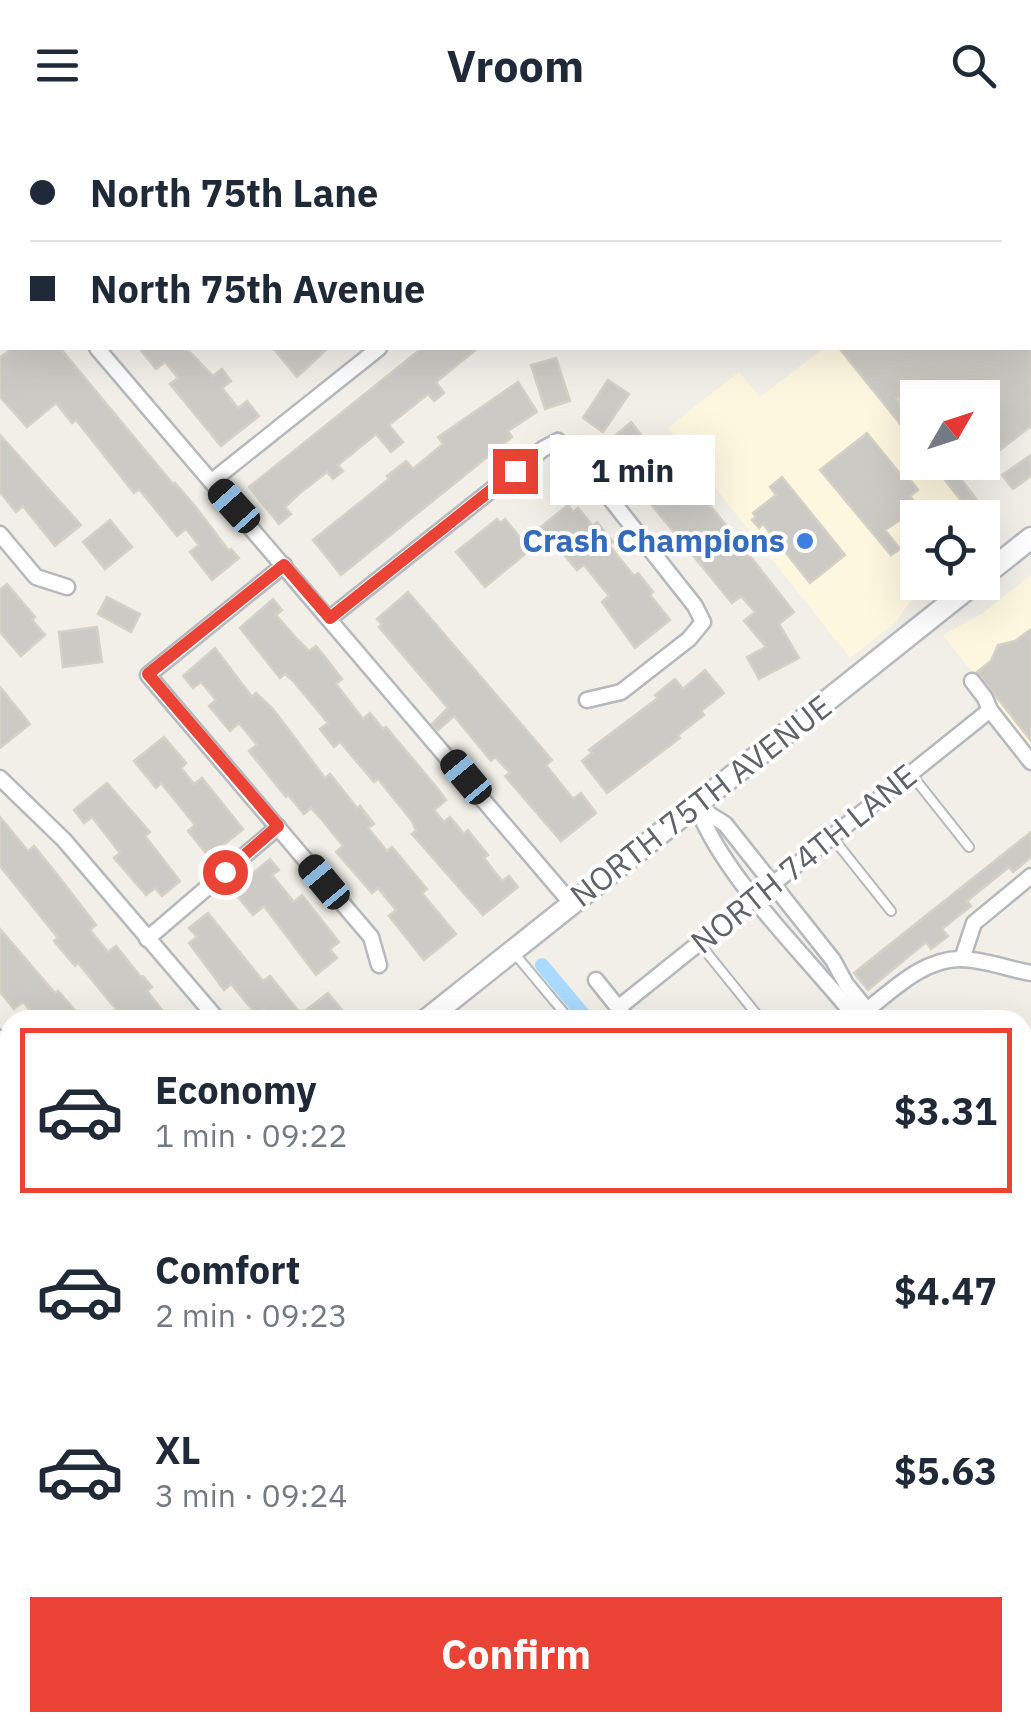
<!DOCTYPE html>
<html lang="en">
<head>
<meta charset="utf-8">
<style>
  :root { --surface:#fff; --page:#f6f6f7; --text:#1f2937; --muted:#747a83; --line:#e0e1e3; --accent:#ea4335 }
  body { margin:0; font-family:"IBM Plex Sans",sans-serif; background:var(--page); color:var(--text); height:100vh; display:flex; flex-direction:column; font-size:38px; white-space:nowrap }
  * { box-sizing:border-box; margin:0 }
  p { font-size:32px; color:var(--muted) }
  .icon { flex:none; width:55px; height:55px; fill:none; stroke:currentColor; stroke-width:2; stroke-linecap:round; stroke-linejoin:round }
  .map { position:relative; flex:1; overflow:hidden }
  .panel { position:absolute; left:0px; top:880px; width:1032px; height:722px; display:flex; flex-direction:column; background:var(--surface); border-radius:30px 30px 0 0; box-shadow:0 10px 40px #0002 }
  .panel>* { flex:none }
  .guide { position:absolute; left:0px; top:0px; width:1032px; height:220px; box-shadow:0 10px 40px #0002; display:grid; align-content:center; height:220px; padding:0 30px; background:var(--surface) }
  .needle { width:65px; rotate:51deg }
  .buttons { position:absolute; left:900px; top:250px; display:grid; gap:20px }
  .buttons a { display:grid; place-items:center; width:100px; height:100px; border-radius:0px; background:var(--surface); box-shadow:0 10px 40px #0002; font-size:50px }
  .end { position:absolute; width:45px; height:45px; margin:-22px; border:12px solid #ea4335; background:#fff; box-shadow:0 0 0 5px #fff }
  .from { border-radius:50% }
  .bubble { position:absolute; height:70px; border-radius:0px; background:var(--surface); box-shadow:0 10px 40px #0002; font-size:32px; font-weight:800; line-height:70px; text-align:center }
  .car { position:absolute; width:30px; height:60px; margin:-30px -15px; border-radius:12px; box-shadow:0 0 8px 2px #0007; background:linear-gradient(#222 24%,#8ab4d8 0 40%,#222 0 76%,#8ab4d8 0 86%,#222 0) }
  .guide b { display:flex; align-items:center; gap:35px; height:95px; font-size:38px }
  .guide b+b { border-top:2px solid var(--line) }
  .guide i { width:25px; height:25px; background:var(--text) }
  ul { padding:18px 0 0; list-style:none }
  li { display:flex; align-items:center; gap:30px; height:165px; margin:0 20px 15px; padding:0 10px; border:5px solid transparent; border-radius:0px }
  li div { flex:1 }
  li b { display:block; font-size:38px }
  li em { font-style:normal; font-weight:800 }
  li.selected { border-color:var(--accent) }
  li>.icon { width:90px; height:90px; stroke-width:1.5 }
  .action { display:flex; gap:20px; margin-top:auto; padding:20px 30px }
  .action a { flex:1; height:115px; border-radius:0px; background:var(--accent); color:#fff; font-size:40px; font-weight:800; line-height:115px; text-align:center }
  header { display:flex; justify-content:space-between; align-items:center; height:130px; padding:0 30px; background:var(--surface); font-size:45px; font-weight:800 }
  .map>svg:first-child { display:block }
  .commercial { fill:#fef7e0 }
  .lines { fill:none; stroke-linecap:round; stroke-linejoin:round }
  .canal { stroke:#aadaff; stroke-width:14 }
  .building { fill:#cccac5; stroke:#d6d1c6; stroke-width:2.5 }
  .lane-casing { stroke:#b5b8bc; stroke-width:12 }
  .street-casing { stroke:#b5b8bc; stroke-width:19 }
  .secondary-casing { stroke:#b6babf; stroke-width:25 }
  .lane { stroke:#fff; stroke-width:8 }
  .street { stroke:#fff; stroke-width:14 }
  .secondary { stroke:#fff; stroke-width:20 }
  .route { stroke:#ea4335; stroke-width:12 }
  .shop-dot { fill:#3f7fe0; stroke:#fff; stroke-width:4 }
  .labels { text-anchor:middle; stroke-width:8; stroke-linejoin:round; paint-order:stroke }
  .shop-label { font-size:32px; font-weight:bold; fill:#366cbe; stroke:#fff; text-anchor:end }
  .street-label { font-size:32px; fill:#5f6368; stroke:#fff }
</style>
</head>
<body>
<header><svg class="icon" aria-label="menu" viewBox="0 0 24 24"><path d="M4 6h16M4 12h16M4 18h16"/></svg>Vroom<svg class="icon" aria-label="search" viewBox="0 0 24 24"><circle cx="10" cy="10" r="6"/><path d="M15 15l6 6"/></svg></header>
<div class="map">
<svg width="1031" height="1601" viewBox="0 0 1031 1601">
  <rect width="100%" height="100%" fill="#f1efe8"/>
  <g class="commercial">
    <polygon points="824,218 839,218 917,317 918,332 929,333 973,387 918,388 918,452 934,453 909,473 896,492 850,528 668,298 739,242 760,267"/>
    <polygon points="1031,445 1031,617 943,505 983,483"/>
  </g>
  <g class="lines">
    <g class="canal">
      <polyline points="542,835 588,890"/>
      <polyline points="1022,1399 1031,1400"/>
      <polyline points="1023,1601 1031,1540"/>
    </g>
  </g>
  <g class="building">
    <polygon points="12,218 60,218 173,354 175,353 195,376 229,421 231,419 239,428 212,450 190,422 199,415 186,399 177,406 139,359 134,363 76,290 72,293 56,273 27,297 0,267 0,228"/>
    <polygon points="139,218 186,218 213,246 222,239 231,251 222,258 238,278 247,271 259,286 221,316 170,254 178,248 165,232 156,239"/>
    <polygon points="273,218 328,218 297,247"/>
    <polygon points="422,218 478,218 436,252 444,263 434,271 428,264 389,295 403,312 391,322 376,304 338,335 343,341 333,349 327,342 300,363 285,377 291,384 279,394 249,357"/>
    <polygon points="839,218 1031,218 1031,296 1000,320 982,299 982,268 896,268 918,295 918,316"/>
    <polygon points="556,228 570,271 545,279 531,235"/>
    <polygon points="608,250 629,264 603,302 583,288"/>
    <polygon points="518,252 537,282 508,301 512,307 341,445 313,410 389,349 387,346 406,331 413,339 443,314 438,307"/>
    <polygon points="631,292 650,316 654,313 698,360 794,482 779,494 799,528 759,549 747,527 766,517 744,491 755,482 741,466 732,473 637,357 635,359 619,341 628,334 609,311"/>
    <polygon points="867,303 901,345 904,342 918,360 910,366 919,378 885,400 900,419 891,425 820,340"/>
    <polygon points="0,305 81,395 55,416 23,376 16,382 0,362"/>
    <polygon points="1031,325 1031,346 1013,359 1002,345"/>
    <polygon points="931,332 948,332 977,370 967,378"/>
    <polygon points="782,347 845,425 810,453 763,394 759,398 752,390 756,387 753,383 776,365 770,357"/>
    <polygon points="568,375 573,382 578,378 593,396 597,392 613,412 609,415 634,446 638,443 653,462 650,465 670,490 635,518 602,472 609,466 584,435 577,440 541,397"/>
    <polygon points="497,389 500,393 505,389 530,420 485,457 456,422"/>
    <polygon points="110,390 132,417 105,439 83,412"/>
    <polygon points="7,454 35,487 32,490 45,505 21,526 0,502 0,460"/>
    <polygon points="408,462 552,630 546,635 573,669 581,663 596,683 561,711 505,646 510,643 495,627 491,631 454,586 438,600 432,594 448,578 379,497 382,494 377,489"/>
    <polygon points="107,467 140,484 131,502 98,484"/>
    <polygon points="273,469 282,480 276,485 296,508 309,521 316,516 325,527 342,549 336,554 363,589 370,583 383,599 386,597 438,659 446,670 434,680 444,692 450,687 464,704 468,700 488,725 484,728 502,751 509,746 518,757 483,785 412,704 416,701 412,691 378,649 374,652 340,612 334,617 320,599 328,593 294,552 285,544 280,548 240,498"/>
    <polygon points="97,497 102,532 63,537 59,502"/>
    <polygon points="1031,499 1031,611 977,542 991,531 998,515 1015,511"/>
    <polygon points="215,518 252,567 256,563 273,579 325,648 330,644 357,678 360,676 374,694 368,698 387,721 392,717 427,759 422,763 456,804 424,830 389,786 396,780 378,758 372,763 336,722 343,716 323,691 311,678 304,684 288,665 286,667 249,621 257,615 239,593 230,601 209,576 216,570 201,552 193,558 183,546"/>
    <polygon points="705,540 724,563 701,581 704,585 678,605 680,608 607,663 582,631 592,623 589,620 658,568 655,565 675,549 683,559"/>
    <polygon points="0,557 30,594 0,618"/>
    <polygon points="164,607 186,633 181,638 194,654 202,648 243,699 209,727 188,701 195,695 161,653 156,658 134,631"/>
    <polygon points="107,653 150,702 145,706 180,751 162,766 155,758 146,765 114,728 120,723 92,687 84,693 74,680"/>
    <polygon points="0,687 28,721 34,716 56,743 96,795 90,800 108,822 116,816 141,847 143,846 152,857 147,861 170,890 125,890 78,833 75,836 54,811 58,808 0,736"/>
    <polygon points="1031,702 1031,727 1013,742 1009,737 967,771 971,776 942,799 948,806 931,819 926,812 868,860 854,843"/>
    <polygon points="270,729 279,740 272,745 294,772 302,765 339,812 330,819 337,828 316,845 264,776 253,785 232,760"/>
    <polygon points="208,783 263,851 270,846 301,884 328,863 350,890 274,890 264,878 256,884 231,854 224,860 189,813 197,807 189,798"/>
    <polygon points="0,799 55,863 58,861 79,885 74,890 38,890 23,872 14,879 0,862"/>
  </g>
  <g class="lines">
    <defs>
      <g id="lane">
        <polyline points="196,0 198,2"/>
        <polyline points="911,644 969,717"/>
        <polyline points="832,707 891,781"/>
        <polyline points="699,813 758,886"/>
        <polyline points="515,824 570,890"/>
        <polyline points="693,1592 700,1601"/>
        <polyline points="872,1592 873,1601"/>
        <polyline points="647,1601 657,1592"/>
        <polyline points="816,1601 827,1592"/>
        <polyline points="996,1601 997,1592"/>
      </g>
      <g id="street">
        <polyline points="316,0 318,2"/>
        <polyline points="811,0 812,2"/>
        <polyline points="235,2 238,0"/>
        <polyline points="650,2 653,0"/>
        <polyline points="0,111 2,114"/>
        <polyline points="0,187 2,185"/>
        <polyline points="97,218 572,774"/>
        <polyline points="212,351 379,218"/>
        <polyline points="0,404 36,447 67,457"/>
        <polyline points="284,435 148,545 371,807 379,835"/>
        <polyline points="330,488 543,319 558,311 575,324 695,476 703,492 689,509 621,562 587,570"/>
        <polyline points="972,551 985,568 990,580 1031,632"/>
        <polyline points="0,648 64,710 218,890"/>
        <polyline points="696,676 725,694 833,830 846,854 867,880"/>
        <path d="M697 677C726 751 806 825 856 888"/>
        <polyline points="147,809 278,697"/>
        <polyline points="962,829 974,793 1031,746"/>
        <polyline points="596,850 628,890"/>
        <polyline points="618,878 990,580"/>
        <path d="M863 883C891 862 922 829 960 829 983 829 1008 839 1031 843"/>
        <polyline points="0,908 10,920"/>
        <polyline points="1022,971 1031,972"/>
        <polyline points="1022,1097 1031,1098"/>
        <polyline points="0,1535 10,1547"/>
        <polyline points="47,1592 54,1601"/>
        <polyline points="118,1601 129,1592"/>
        <polyline points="409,1601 420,1592"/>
      </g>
      <g id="secondary">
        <polyline points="982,447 1031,408"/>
        <polyline points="426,890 976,452"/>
        <polyline points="0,1228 10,1220"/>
        <polyline points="0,1350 10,1362"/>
        <polyline points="202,1592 209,1601"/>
      </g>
    </defs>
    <use href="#lane" class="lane-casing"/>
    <use href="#street" class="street-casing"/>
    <use href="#secondary" class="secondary-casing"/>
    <use href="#lane" class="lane"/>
    <use href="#street" class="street"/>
    <use href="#secondary" class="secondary"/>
  </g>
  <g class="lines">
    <polyline class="route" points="225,742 278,696 148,544 284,435 330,488 515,341"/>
  </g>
  <circle class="shop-dot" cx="805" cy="411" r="10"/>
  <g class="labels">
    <g class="shop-label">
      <text x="785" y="422">Crash Champions</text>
    </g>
    <g class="street-label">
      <text transform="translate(701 671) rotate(-38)" y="11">NORTH 75TH AVENUE</text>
      <text transform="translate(804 729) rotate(-39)" y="11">NORTH 74TH LANE</text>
    </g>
  </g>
</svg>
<div class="buttons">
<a><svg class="needle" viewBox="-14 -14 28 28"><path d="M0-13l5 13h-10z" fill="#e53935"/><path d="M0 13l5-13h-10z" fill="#747a83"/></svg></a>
<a><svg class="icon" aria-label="locate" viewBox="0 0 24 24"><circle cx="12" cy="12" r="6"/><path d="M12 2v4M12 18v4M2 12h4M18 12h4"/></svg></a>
</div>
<i class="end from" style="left:225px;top:742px"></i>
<i class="end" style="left:515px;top:341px"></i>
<div class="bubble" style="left:550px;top:305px;width:165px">1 min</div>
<i class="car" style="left:234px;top:376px;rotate:318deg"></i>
<i class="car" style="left:466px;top:647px;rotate:320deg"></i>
<i class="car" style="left:324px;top:752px;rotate:320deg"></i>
<div class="guide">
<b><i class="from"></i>North 75th Lane</b>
<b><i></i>North 75th Avenue</b>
</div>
<section class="panel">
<ul>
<li class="selected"><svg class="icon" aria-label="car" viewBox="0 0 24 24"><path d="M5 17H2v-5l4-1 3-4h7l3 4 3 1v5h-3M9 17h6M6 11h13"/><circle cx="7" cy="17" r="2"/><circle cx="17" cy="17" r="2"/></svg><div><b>Economy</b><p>1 min · 09:22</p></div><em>$3.31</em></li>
<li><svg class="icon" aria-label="car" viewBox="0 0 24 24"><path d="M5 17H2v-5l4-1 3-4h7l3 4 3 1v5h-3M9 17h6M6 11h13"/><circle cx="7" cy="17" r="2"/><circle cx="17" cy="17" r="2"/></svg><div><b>Comfort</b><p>2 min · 09:23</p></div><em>$4.47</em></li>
<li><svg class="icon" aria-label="car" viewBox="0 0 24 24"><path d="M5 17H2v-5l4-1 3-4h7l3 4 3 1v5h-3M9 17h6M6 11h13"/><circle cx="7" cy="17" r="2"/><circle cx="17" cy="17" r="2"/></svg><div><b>XL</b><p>3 min · 09:24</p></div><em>$5.63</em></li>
</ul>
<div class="action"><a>Confirm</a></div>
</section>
</div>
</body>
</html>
